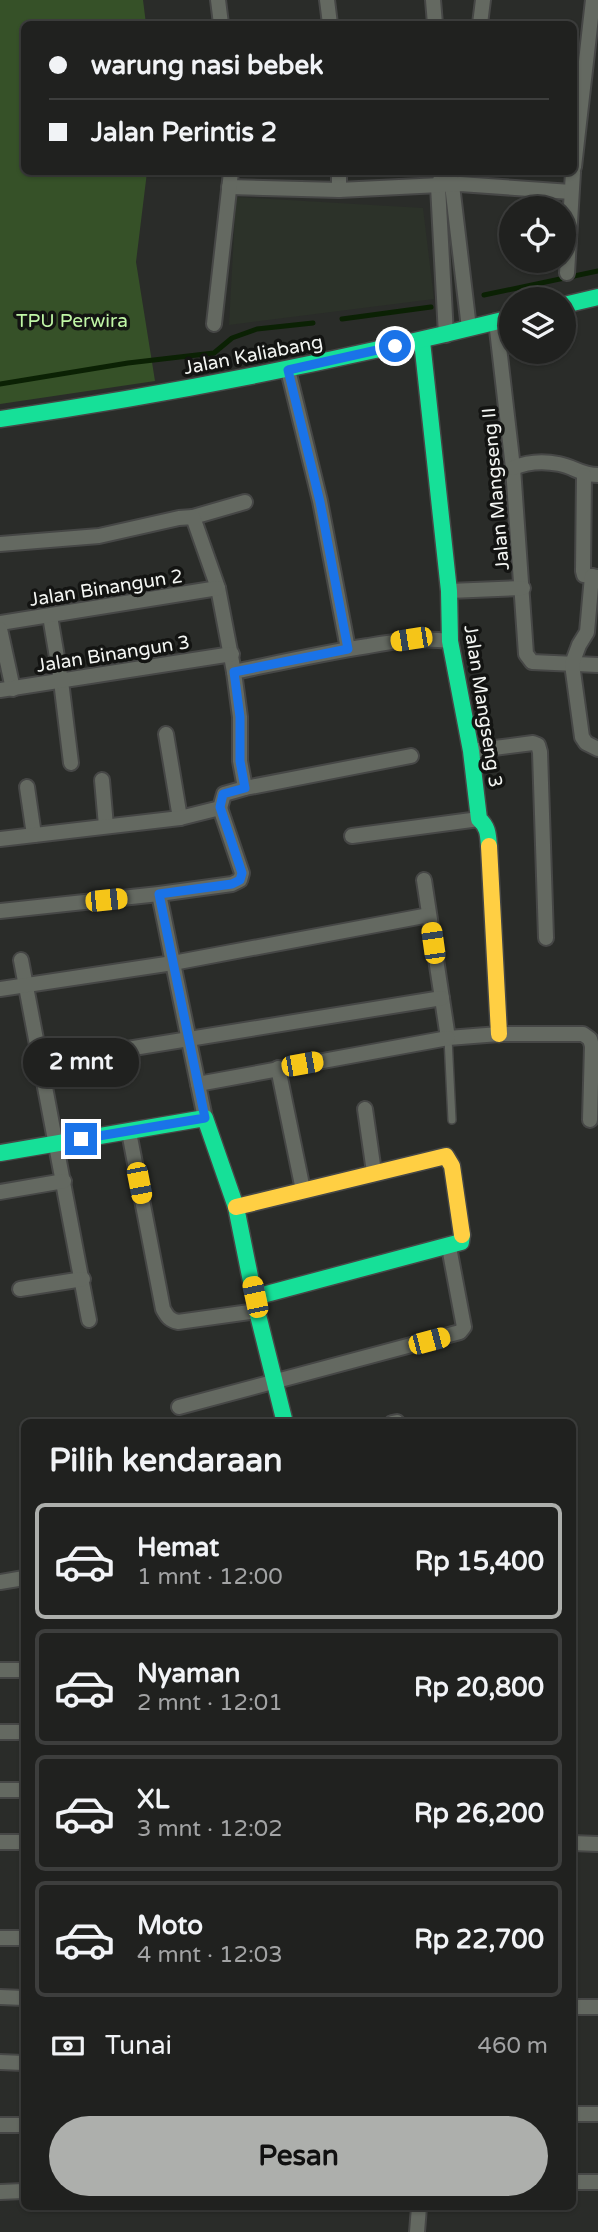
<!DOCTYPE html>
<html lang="id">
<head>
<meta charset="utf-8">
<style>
  :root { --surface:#20211f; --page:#2d2e2c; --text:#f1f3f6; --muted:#a2a3a4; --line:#3d3e3d; --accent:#adafac }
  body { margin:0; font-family:"Varela Round",sans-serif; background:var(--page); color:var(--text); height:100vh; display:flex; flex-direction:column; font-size:26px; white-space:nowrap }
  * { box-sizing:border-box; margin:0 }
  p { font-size:23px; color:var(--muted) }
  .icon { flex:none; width:38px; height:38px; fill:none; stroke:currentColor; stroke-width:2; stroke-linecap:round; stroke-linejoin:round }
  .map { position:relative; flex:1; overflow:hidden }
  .details { position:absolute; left:21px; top:1419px; width:555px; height:791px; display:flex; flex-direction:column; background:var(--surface); border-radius:10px; box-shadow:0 2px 5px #0004,0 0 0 2px var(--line) }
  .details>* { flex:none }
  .banner { position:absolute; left:21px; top:21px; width:556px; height:154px; border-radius:10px; box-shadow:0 2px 5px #0004,0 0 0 2px var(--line); display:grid; align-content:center; height:154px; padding:0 28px; background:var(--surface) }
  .buttons { position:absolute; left:499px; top:196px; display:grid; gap:14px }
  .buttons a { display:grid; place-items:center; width:77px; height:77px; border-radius:50%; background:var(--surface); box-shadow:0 2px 5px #0004,0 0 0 2px var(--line); font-size:35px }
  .end { position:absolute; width:32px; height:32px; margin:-16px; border:9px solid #1a73e8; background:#fff; box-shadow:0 0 0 4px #fff }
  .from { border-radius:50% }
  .bubble { position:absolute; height:49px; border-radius:24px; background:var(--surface); box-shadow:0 2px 5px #0004,0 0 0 2px var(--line); font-size:23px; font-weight:700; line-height:49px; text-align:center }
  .car { position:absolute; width:21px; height:42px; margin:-21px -10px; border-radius:9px; box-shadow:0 0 5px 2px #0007; background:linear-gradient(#f5c518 24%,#345 0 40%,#f5c518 0 76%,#345 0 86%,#f5c518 0) }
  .banner b { display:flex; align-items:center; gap:24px; height:66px; font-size:26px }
  .banner b+b { border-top:2px solid var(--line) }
  .banner i { width:18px; height:18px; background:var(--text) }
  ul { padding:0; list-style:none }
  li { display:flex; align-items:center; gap:21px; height:116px; margin:0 14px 10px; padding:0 14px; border:4px solid var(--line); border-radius:10px }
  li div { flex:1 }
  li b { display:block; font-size:26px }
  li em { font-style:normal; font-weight:700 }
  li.on { border-color:var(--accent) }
  li>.icon { width:63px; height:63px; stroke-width:1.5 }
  h2 { padding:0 28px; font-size:32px; line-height:84px }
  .pay { display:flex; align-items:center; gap:18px; height:77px; padding:0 28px; font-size:26px }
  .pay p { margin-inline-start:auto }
  .primary-button { display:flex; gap:14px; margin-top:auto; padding:14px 28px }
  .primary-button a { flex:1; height:80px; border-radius:42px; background:var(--accent); color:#111; font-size:28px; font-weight:700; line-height:80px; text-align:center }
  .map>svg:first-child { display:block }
  .built { fill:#2c3229 }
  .green { fill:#365128 }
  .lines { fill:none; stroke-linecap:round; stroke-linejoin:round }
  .stream { stroke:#0b2104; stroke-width:5 }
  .lane-casing { stroke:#464746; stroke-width:10 }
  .street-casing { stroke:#464746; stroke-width:18 }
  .fast-casing { stroke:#464746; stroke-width:19 }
  .slow-casing { stroke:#464746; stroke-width:19 }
  .lane { stroke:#646961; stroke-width:7 }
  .street { stroke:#646961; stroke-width:14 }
  .fast { stroke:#16e098; stroke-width:16 }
  .slow { stroke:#ffcf43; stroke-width:16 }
  .route { stroke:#1a73e8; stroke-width:9 }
  .labels { text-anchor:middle; stroke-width:7; stroke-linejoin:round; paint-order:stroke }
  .park-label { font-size:19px; fill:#c0f6a6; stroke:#131412 }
  .street-label { font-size:19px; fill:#f3f5f2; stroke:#131412 }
</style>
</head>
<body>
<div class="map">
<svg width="598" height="2232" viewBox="0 0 598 2232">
  <rect width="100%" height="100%" fill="#2a2c29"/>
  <polygon class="built" points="236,197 423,208 434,299 229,325"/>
  <polygon class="green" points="0,0 143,0 146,24 24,24 24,172 147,172 136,262 155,381 0,404"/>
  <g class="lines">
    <g class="stream">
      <polyline points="484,295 598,271"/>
      <polyline points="342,319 431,307"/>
      <polyline points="0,384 128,363 214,353 232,338 257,329 313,323"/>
    </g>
    <defs>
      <polyline id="lane" points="448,1038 452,1120"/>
      <g id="street">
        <polyline points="218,0 221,24"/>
        <polyline points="327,0 330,24"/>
        <polyline points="433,0 435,24"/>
        <polyline points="480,24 483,0"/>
        <polyline points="574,167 593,0"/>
        <polyline points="339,172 339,190"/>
        <polyline points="443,172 438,186 446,335"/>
        <polyline points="450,177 452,185 469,328"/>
        <polyline points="229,187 339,190 460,184 571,192"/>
        <polyline points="567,273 573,172"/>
        <polyline points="496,321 513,468 526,654 532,662 598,665"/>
        <polyline points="214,324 231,172"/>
        <polyline points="288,370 320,501 348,649"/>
        <path d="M513 468C527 462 544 461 559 464 575 467 580 475 598 475"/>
        <polyline points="584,475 583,571 584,575 598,577"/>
        <polyline points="193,517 245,502"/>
        <polyline points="0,544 99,536 179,518 193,517 218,588 234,672"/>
        <polyline points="592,576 587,632 579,645 572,664 582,737 586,743 598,749"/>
        <polyline points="449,591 523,588"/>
        <polyline points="50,616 61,681 71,763"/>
        <polyline points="0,623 218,588"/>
        <polyline points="0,629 13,689"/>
        <polyline points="0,690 232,654"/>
        <polyline points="166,734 180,818"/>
        <polyline points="471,751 533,743 538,745 540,752 546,938"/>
        <polyline points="102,780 106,826"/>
        <polyline points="27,787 34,835"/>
        <path d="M245 788 240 761V717L234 672C278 663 323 653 368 646 396 641 422 637 450 641"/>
        <polyline points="352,836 479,819"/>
        <polyline points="0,839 180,818 220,808 224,794 245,788 411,756"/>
        <polyline points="424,880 448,1038 499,1034 583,1034 590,1039 592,1046 590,1120"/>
        <polyline points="159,894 173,963 429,915"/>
        <polyline points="0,911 159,894 232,884 240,880 242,873 220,808"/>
        <polyline points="21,960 89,1320"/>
        <polyline points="0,989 173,963 205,1118"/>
        <polyline points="41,1063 442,998"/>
        <polyline points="278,1068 303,1190"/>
        <polyline points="198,1084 448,1038"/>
        <polyline points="365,1109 374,1172"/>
        <path d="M129 1132 163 1309C167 1316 169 1320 178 1322L257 1311"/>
        <polyline points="0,1192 64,1181"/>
        <polyline points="20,1289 83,1279"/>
        <polyline points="179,1407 460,1332 464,1327 449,1247"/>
        <polyline points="392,1423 397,1422"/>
        <polyline points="0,1582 24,1578"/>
        <polyline points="0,1670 24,1670"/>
        <polyline points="0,1732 24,1732"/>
        <polyline points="0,1790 24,1790"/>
        <polyline points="0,1842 24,1842"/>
        <polyline points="572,1843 598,1844"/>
        <polyline points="0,1938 24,1938"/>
        <polyline points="0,1997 24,1998"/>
        <polyline points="572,2007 598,2007"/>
        <polyline points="0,2062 24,2063"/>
        <polyline points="572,2114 598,2114"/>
        <polyline points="0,2125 24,2125"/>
        <polyline points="572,2182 598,2182"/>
        <polyline points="0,2192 24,2191"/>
        <polyline points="417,2232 419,2207"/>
      </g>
      <g id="fast">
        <polyline points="564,305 598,297"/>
        <path d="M422 341 449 591 450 641 471 751 479 819C488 827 488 834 489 846"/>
        <path d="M0 419C172 394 342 360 511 318"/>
        <polyline points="0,1153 205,1118 236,1207 257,1311 285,1423"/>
        <polyline points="255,1297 461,1242 462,1235"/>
      </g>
      <g id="slow">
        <polyline points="489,846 499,1034"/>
        <polyline points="236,1207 446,1156 452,1166 462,1235"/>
      </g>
    </defs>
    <use href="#lane" class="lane-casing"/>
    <use href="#street" class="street-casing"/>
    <use href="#fast" class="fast-casing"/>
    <use href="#slow" class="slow-casing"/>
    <use href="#lane" class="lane"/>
    <use href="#street" class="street"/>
    <use href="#fast" class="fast"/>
    <use href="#slow" class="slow"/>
  </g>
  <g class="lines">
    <polyline class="route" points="81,1139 205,1118 159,894 232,884 240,880 242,873 220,807 223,794 245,788 240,761 240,717 234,672 348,649 320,502 288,370 395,346"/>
  </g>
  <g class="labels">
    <g class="park-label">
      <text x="72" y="327">TPU Perwira</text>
    </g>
    <g class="street-label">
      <text transform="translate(253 354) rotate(-11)" y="7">Jalan Kaliabang</text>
      <text transform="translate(495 489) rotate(-95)" y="7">Jalan Mangseng II</text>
      <text transform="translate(106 587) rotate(-9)" y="7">Jalan Binangun 2</text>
      <text transform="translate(113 653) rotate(-9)" y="7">Jalan Binangun 3</text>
      <text transform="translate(484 706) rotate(81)" y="7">Jalan Mangseng 3</text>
    </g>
  </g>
</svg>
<div class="buttons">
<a><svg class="icon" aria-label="locate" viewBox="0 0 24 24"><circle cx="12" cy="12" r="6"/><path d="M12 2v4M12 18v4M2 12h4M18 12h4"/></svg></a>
<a><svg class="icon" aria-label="layers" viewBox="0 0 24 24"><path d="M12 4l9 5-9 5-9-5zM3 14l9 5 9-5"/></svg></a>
</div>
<i class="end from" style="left:395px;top:346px"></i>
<i class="end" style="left:81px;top:1139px"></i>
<div class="bubble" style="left:23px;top:1038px;width:116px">2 mnt</div>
<i class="car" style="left:411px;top:639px;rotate:261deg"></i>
<i class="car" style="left:106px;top:900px;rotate:84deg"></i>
<i class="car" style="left:433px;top:943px;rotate:352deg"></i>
<i class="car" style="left:302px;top:1064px;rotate:80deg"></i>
<i class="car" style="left:139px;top:1183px;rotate:169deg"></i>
<i class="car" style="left:255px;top:1297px;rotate:348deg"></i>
<i class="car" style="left:429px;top:1341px;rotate:75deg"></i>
<div class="banner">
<b><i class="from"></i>warung nasi bebek</b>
<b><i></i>Jalan Perintis 2</b>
</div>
<section class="details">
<h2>Pilih kendaraan</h2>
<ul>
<li class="on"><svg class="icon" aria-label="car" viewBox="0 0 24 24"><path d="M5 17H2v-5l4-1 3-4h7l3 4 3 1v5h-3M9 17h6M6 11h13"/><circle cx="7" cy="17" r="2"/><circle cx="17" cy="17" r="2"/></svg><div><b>Hemat</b><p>1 mnt · 12:00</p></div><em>Rp 15,400</em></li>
<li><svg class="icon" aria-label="car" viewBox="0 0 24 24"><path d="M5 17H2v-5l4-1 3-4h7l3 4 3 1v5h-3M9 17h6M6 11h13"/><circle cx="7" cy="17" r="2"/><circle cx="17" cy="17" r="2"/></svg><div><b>Nyaman</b><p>2 mnt · 12:01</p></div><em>Rp 20,800</em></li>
<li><svg class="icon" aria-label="car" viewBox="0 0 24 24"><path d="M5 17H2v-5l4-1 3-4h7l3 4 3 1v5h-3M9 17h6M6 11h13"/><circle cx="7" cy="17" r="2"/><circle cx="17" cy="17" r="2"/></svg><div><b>XL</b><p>3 mnt · 12:02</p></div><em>Rp 26,200</em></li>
<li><svg class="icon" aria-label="car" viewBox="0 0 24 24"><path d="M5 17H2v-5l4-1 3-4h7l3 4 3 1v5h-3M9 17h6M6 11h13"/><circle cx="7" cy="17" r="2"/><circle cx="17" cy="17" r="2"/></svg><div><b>Moto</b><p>4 mnt · 12:03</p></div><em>Rp 22,700</em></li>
</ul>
<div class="pay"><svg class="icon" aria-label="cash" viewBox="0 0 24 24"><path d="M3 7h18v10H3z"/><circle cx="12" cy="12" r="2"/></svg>Tunai<p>460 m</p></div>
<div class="primary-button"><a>Pesan</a></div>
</section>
</div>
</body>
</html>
